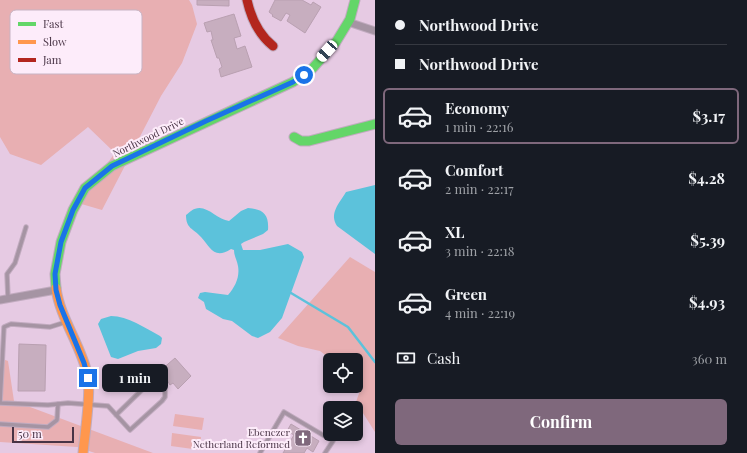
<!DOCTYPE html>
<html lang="en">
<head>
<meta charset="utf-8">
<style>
  :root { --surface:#171b24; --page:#242831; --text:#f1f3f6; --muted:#9ea1a6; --line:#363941; --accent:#7f687c }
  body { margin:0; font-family:"Playfair Display",serif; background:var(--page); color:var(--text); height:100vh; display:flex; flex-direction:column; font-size:15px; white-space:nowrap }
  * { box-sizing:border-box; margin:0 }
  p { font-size:13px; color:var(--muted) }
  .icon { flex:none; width:22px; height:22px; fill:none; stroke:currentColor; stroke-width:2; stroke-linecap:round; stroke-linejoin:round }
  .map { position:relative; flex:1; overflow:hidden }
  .drawer { display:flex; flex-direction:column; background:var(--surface); width:372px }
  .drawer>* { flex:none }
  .top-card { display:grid; align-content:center; height:88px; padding:0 20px; background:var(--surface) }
  .fabs { position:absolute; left:323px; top:353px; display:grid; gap:8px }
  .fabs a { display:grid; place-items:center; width:40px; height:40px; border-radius:6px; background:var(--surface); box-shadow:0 2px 6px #0003; font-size:20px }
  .scale { position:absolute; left:12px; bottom:10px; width:62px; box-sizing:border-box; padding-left:4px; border:2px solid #483345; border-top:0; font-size:11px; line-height:14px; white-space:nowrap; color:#483345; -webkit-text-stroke:3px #fdecfa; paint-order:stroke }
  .end { position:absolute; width:18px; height:18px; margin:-9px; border:5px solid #1a73e8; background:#fff; box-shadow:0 0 0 2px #fff }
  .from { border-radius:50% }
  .bubble { position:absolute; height:28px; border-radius:6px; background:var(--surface); box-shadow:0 2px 6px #0003; font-size:13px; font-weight:700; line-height:28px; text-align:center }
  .car { position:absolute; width:12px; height:24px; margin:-12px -6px; border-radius:5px; box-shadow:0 0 3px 1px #0007; background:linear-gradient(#fff 24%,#345 0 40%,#fff 0 76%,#345 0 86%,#fff 0) }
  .top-card b { display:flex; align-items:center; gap:14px; height:38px; font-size:15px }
  .top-card b+b { border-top:1px solid var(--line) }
  .top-card i { width:10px; height:10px; background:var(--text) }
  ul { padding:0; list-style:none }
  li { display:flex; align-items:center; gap:12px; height:56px; margin:0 8px 6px; padding:0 12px; border:2px solid transparent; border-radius:6px }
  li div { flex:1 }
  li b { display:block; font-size:15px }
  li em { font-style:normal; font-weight:700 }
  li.active { border-color:var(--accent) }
  li>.icon { width:36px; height:36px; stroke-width:1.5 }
  .pay { display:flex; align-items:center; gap:10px; height:44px; padding:0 20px; font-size:15px }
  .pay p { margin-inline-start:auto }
  .cta { display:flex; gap:8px; margin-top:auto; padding:8px 20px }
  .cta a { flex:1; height:46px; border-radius:6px; background:var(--accent); color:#fff; font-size:16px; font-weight:700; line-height:46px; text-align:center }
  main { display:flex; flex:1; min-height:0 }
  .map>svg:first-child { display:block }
  .green { fill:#e8afb2 }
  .water { fill:#5cc2db }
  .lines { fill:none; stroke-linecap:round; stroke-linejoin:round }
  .stream { stroke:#5cc2db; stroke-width:2.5 }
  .building { fill:#c7aebf; stroke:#b9a0b1 }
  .lane-casing { stroke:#c1abbf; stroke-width:5.5 }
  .street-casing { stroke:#c1abbf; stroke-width:9 }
  .fast-casing { stroke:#c1abbf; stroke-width:11 }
  .slow-casing { stroke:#c1abbf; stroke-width:11 }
  .jam-casing { stroke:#c1abbf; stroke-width:11 }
  .lane { stroke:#a594a3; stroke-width:3.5 }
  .street { stroke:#a594a3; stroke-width:7 }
  .fast { stroke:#63d668; stroke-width:9 }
  .slow { stroke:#ff974d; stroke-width:9 }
  .jam { stroke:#b3261e; stroke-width:9 }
  .route { stroke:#1a73e8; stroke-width:5 }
  .labels { text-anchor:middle; stroke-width:4; stroke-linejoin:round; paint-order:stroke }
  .street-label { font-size:10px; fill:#483345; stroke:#fdecfa }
  .poi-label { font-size:10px; fill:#483345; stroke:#fdecfa; text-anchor:end }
  .key { fill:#fdecfa; stroke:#c7b4c4; stroke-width:1 }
  .key-label { font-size:11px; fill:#483345 }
</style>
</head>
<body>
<main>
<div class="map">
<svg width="375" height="453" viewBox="0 0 375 453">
  <rect width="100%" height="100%" fill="#e6cae3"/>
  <g class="green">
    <polygon points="0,0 189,0 192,5 197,24 182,63 161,96 102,210 78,203 115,153 88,127 41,165 10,154 0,137"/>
    <polygon points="350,257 375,272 375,432 356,402 363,382 356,377 356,360 332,360 320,351 298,346 278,338"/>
    <polygon points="0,358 8,361 14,401 153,453 95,453 77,447 0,442"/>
    <polygon points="175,414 204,418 202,430 173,426"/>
    <polygon points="172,433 201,437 200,450 171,446"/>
  </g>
  <g class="water">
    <path d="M375 185V254L337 226C329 213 339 204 346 192Z"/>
    <path d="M248 208C264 209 269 215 268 230L263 234 244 242 241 244 243 250H260L288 244 302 252 304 257 282 318 270 332 258 338 252 336 232 321 223 319 206 309 204 302 198 298 200 293 205 292 228 295C235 287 240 277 238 266 237 260 234 256 234 250L231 249C214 260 210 247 201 237 193 228 186 229 186 215 188 214 189 212 191 211 205 201 216 220 229 221L241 211Z"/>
    <path d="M111 316C128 316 145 328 160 336L162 338 161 344 156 348 138 351 118 359 111 357 98 324 101 319Z"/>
  </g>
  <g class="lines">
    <polyline class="stream" points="291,293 348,327 375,362"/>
  </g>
  <g class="building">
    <polygon points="197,0 229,0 229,6 197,5"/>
    <polygon points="275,0 302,0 311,5 313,2 321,7 305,33 287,21 290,15 286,13 281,21 272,16 273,15 269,12"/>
    <polygon points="234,14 241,36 234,38 237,49 245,46 252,67 221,77 219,69 222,67 219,58 217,58 211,40 213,40 211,31 207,32 204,23"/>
    <polygon points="19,344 46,345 45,391 18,391"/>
    <polygon points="175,358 191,376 178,389 173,383 170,385 161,370"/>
    <polygon points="291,424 319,441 313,452 307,448 304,453 283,453 294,435 287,431"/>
  </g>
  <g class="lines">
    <defs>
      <g id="lane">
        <polyline points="8,298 7,274 15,263 26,227"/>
        <polyline points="66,322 50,327 11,324 4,327 0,403 48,405 68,403 108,406 130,430 162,401 165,397 165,389 158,384 149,383 116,415"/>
        <polyline points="0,424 48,427 57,420 58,404"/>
        <polyline points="260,453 284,412 333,441 325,453"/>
      </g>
      <g id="street">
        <polyline points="348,22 375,31"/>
        <polyline points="0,300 56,290"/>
      </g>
      <g id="fast">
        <polyline points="294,137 301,141 309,141 375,124"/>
        <polyline points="56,288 55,274 61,242 73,210 85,188 112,166 293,82 311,70 336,42 350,19 355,0"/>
      </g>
      <path id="slow" d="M56 288C60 319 82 346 88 377 91 396 85 432 83 453"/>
      <path id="jam" d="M247 0C251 18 258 34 273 46"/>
    </defs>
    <use href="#lane" class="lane-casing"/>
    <use href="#street" class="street-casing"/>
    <use href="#fast" class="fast-casing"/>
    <use href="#slow" class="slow-casing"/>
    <use href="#jam" class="jam-casing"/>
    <use href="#lane" class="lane"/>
    <use href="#street" class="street"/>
    <use href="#fast" class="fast"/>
    <use href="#slow" class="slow"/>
    <use href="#jam" class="jam"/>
  </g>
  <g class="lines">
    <polyline class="route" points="88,378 84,363 60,305 56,290 55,274 61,242 73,210 85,188 112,166 206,121 293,82 304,75"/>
  </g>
  <defs>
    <symbol id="church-square" viewBox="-11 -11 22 22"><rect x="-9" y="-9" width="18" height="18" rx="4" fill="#7f687c" stroke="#fdecfa"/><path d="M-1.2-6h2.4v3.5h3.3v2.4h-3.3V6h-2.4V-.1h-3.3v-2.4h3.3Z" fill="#fff"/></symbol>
  </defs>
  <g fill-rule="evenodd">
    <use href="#church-square" x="293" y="428" width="20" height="20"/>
  </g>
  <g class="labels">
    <g class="street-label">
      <text transform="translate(148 137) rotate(-26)" y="4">Northwood Drive</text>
    </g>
    <g class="poi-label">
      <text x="290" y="436">Ebenezer<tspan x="290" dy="12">Netherland Reformed</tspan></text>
    </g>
  </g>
  <rect x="10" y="10" width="132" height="64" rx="6" class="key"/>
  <rect x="18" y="22" width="18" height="4" fill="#63d668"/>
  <rect x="18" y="40" width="18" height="4" fill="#ff974d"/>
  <rect x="18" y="58" width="18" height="4" fill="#b3261e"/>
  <g class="key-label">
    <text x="43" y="28">Fast</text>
    <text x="43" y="46">Slow</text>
    <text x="43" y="64">Jam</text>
  </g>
</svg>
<div class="fabs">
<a><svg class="icon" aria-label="locate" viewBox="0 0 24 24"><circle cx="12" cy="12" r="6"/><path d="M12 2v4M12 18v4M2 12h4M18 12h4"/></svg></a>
<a><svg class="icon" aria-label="layers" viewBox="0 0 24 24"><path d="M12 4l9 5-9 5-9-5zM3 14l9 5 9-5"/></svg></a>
</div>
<div class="scale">50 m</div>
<i class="end from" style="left:304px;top:75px"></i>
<i class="end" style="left:88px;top:378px"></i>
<div class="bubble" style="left:102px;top:364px;width:66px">1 min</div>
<i class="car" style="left:327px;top:51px;rotate:222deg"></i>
</div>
<section class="drawer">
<div class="top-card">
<b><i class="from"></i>Northwood Drive</b>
<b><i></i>Northwood Drive</b>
</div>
<ul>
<li class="active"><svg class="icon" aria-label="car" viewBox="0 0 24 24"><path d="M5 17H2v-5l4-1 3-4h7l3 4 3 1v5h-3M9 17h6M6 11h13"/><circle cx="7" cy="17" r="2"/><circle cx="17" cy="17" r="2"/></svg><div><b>Economy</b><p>1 min · 22:16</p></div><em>$3.17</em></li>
<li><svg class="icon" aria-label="car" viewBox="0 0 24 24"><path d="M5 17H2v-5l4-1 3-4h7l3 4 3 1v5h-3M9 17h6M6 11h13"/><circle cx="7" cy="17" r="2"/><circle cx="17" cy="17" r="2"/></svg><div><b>Comfort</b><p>2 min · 22:17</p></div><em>$4.28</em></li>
<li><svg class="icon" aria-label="car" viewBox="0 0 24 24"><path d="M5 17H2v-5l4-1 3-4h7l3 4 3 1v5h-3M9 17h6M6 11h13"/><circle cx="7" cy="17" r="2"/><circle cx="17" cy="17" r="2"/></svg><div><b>XL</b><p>3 min · 22:18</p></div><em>$5.39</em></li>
<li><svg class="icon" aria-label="car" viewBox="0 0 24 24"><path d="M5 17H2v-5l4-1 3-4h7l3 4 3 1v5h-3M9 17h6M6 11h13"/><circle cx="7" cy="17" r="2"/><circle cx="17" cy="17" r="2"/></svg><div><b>Green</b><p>4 min · 22:19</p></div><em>$4.93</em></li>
</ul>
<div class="pay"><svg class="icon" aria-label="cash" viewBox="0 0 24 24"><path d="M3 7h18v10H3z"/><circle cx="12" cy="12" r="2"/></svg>Cash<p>360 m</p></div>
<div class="cta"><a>Confirm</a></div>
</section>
</main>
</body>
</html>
